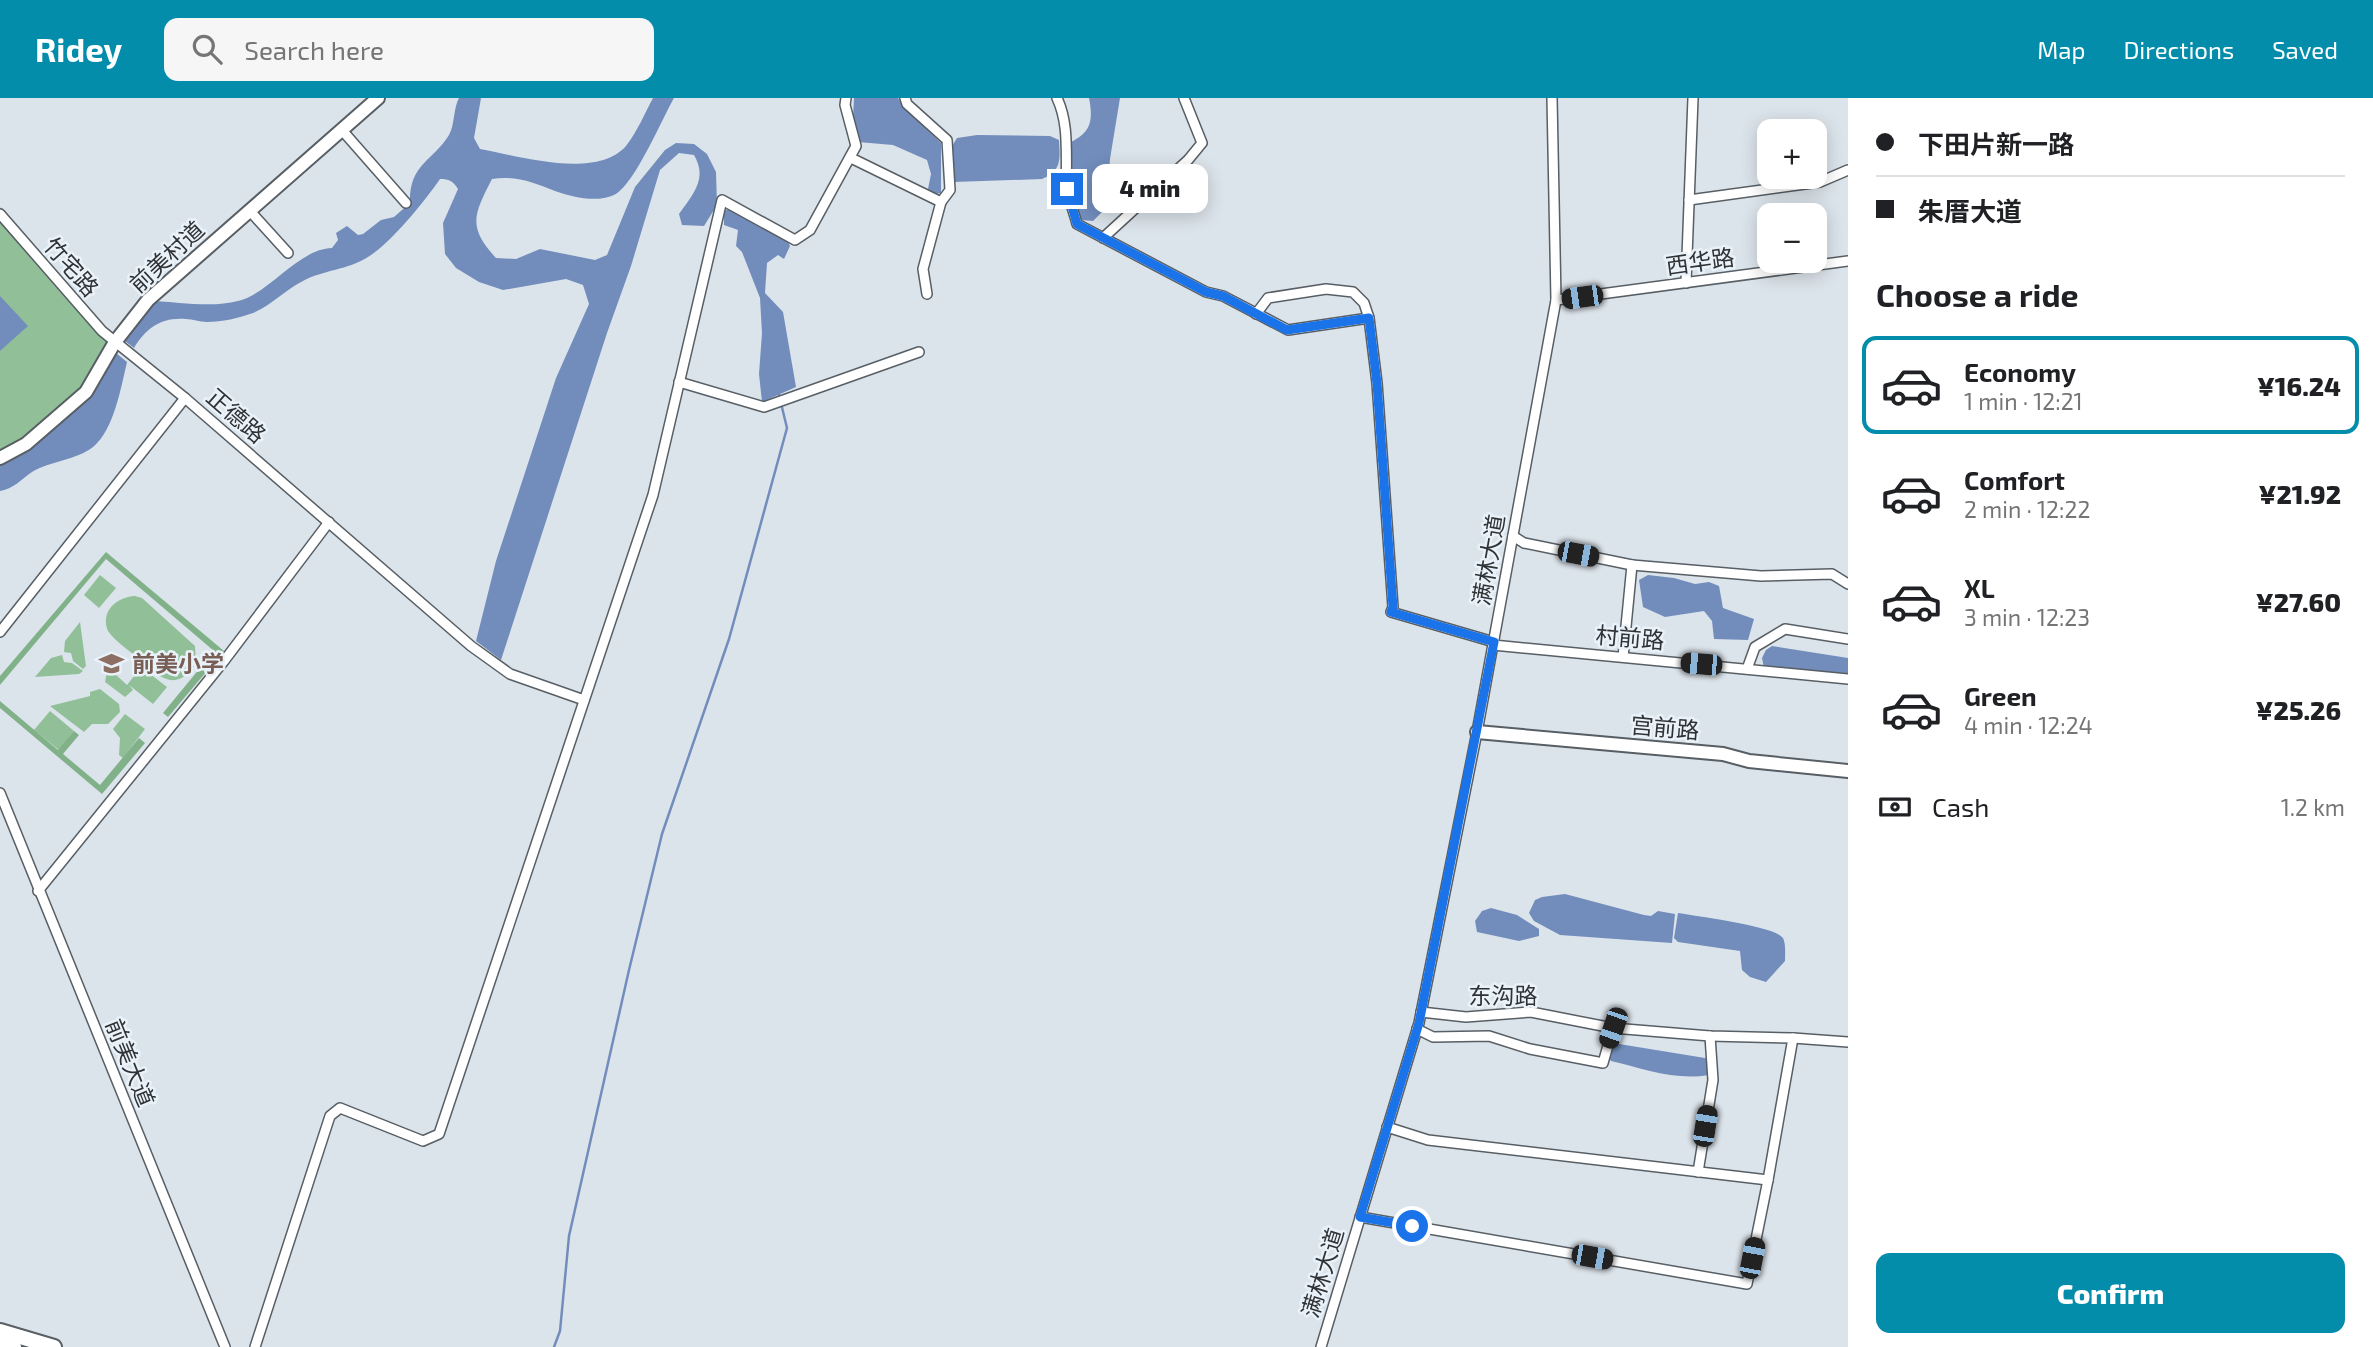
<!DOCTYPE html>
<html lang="en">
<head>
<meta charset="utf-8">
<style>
  :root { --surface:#fff; --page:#f6f6f6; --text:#202124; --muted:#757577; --line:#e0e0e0; --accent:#048dab }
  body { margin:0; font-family:"Exo 2","Noto Sans SC",sans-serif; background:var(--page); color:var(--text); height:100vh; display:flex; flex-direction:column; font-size:26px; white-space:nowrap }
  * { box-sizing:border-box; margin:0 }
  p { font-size:23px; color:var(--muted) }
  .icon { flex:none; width:38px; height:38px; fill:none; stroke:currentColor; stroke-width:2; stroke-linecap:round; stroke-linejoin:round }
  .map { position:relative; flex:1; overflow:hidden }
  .sheet { display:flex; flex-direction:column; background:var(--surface); width:525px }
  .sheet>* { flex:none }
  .hud { display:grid; align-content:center; height:154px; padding:0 28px; background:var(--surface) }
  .fabs { position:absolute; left:1757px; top:21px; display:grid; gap:14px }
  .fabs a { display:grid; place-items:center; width:70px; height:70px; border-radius:14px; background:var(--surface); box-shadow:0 4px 18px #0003; font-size:35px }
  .end { position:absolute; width:32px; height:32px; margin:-16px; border:9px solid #1a73e8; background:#fff; box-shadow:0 0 0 4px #fff }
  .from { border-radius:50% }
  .bubble { position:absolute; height:49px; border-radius:14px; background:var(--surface); box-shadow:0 4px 18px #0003; font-size:23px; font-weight:800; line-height:49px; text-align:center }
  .car { position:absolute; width:21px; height:42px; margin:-21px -10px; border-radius:9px; box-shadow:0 0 5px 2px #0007; background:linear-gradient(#222 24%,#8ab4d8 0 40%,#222 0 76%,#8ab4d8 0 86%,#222 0) }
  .hud b { display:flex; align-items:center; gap:24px; height:66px; font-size:26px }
  .hud b+b { border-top:2px solid var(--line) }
  .hud i { width:18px; height:18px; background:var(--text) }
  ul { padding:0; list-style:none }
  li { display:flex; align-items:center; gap:21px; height:98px; margin:0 14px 10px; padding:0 14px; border:4px solid transparent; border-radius:14px }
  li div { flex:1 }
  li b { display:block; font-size:26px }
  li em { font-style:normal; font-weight:800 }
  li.active { border-color:var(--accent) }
  li>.icon { width:63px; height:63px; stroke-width:1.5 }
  h2 { padding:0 28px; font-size:32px; line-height:84px }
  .pay { display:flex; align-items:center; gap:18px; height:77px; padding:0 28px; font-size:26px }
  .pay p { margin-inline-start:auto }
  .action { display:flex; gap:14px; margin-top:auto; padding:14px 28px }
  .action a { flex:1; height:80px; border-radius:14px; background:var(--accent); color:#fff; font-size:28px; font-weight:800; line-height:80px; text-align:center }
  header { display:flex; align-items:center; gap:42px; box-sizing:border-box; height:98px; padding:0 35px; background:var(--accent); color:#fff }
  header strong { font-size:33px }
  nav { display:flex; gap:38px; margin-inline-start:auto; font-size:24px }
  .search { width:490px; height:63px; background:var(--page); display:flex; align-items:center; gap:18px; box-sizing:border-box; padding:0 24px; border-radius:14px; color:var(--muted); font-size:26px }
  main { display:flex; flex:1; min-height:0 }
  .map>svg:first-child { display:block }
  .green { fill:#91c098 }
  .forest { fill:#81b189 }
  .water { fill:#728dbc }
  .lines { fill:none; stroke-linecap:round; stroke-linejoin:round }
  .stream { stroke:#728dbc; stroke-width:2.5 }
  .street-casing { stroke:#575e64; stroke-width:12 }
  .secondary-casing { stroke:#575e64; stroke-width:16 }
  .primary-casing { stroke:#575e64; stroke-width:18 }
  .street { stroke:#fff; stroke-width:9 }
  .secondary { stroke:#fff; stroke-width:12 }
  .primary { stroke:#fff; stroke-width:14 }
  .route { stroke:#1a73e8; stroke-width:9 }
  .labels { text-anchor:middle; stroke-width:5; stroke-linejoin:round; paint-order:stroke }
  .street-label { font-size:23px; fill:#303336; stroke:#e9f1f9 }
  .education-label { font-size:23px; font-weight:bold; fill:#785e54; stroke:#e9f1f9; text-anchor:start }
</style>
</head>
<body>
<header>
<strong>Ridey</strong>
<div class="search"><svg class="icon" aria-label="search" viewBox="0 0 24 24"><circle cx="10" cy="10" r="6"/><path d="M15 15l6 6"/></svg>Search here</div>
<nav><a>Map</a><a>Directions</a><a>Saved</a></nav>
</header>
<main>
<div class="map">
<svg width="1848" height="1249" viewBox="0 0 1848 1249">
  <rect width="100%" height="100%" fill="#dce4eb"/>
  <g class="green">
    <polygon points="0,109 113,237 81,294 24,342 0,357"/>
    <polygon points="100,477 116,490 99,510 84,497"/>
    <path d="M135 498 142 500 195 548 196 566C174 597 157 577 137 559 127 551 115 543 108 533 100 514 116 499 135 498Z"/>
    <polygon points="80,524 86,568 83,571 73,563 71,555 64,554 65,543"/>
    <polygon points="62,557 64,564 72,565 83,573 79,576 35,579 51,560"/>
    <polygon points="141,569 167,589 153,606 129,587 133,592 125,599 105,584 107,573 114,575 127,587"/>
    <polygon points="100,591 119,606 120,614 108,626 92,626 84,634 50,608 90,598 90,594"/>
    <polygon points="50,613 74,633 59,652 34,632"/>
    <polygon points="125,616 145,631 123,660 119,657 120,640 113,631"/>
  </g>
  <g class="forest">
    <polygon points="106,454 224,553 168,619 163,615 214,553 106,461 0,587 0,578"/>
    <polygon points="0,603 58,652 74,633 79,637 63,656 100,687 139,640 145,645 102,696 0,610"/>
  </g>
  <g class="water">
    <path d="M459 0H481L474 40 480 51C519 58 596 82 626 48 637 34 645 15 653 0H674C662 21 634 88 614 97 596 105 573 99 555 93 535 85 515 77 492 81 474 116 467 129 496 160L516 161 540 151 595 162 607 157 635 89 665 52 676 45 694 46 707 56 716 74 717 107 704 128 682 127 679 116C693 96 708 81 694 57L679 55 660 72 631 168 607 235 501 562 476 543 496 463 556 280 589 206 583 187 566 181 503 192 479 184 456 170 445 156 443 125 458 91C453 83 449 81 440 81 425 103 390 146 368 159 348 172 323 172 303 183 285 192 272 207 253 215 239 220 222 224 207 224 199 224 193 221 186 221 161 219 146 230 134 250L125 243 131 232 151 203C179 204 212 210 238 203 269 196 298 151 332 150L338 142 336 135 347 128 358 137 363 136 381 122 394 119 410 105C409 66 432 64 449 37 455 26 453 11 459 0Z"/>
    <polygon points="854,0 898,0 905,11 941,45 941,95 936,96 928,91 931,76 927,62 893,47 858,44 853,19"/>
    <path d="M1089 0H1120L1110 61 1106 110 1093 123 1081 122 1070 91 1071 44C1092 34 1093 21 1089 0Z"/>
    <path d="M977 37 1050 38 1059 42C1060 61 1062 73 1042 81L954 84 952 48 957 40Z"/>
    <polygon points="724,112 729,112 788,144 790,148 784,161 778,157 767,165 765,195 783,214 796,289 762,304 759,276 762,235 760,200 742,154 736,148 738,132 724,127"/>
    <polygon points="0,198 28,228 0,253"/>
    <path d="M116 255 127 264C121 289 114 332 93 349 77 362 50 363 32 374 20 382 15 390 0 393V363L89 296Z"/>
    <polygon points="1648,477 1674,480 1695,486 1709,484 1719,488 1723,510 1754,521 1748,542 1714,541 1712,523 1704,513 1665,519 1643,509 1639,482"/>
    <polygon points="1772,548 1848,560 1848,577 1764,570 1762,560 1766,552"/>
    <polygon points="1565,796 1644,817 1651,818 1658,813 1675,816 1672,845 1560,837 1534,823 1529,815 1535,802 1542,799"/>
    <polygon points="1491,810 1517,817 1539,831 1539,838 1519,843 1477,834 1475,823 1482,813"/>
    <path d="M1678 815C1696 818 1775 828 1783 840 1786 846 1785 856 1785 863L1766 884 1750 879 1742 872 1740 853 1678 844 1674 840Z"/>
    <path d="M1613 945 1705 960 1708 962V977C1676 983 1641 970 1611 963L1608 958Z"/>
  </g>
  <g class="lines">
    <polyline class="stream" points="554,1249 560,1233 569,1138 629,872 662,736 729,541 787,330 779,297"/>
    <defs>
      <g id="street">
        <path d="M1057 0C1070 28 1065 58 1067 88 1068 100 1074 114 1077 126L1206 194 1223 198 1288 232 1369 220 1377 285 1393 509 1391 514 1494 544"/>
        <polyline points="341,31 406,105"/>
        <polyline points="851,60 941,104 950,92 947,42 907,6 905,0"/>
        <polyline points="1689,102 1820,84 1848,72"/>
        <polyline points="249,112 288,155"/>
        <polyline points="0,116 102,233 185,300 471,548 510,576 584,602"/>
        <polyline points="1103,140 1188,62 1202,45 1184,0"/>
        <polyline points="1686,185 1693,0"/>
        <polyline points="927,196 923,171 941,104"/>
        <polyline points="1556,202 1848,163"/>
        <polyline points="1256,216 1268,200 1326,191 1353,194 1364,205 1369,220"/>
        <polyline points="679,284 764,309 919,254"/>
        <polyline points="1513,438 1524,445 1632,467 1623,559"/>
        <polyline points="1632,467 1761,478 1832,476 1848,486"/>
        <polyline points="0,534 185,300"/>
        <polyline points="1493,547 1848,581"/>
        <polyline points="1747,571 1755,549 1785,531 1848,541"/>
        <polyline points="0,695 225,1249"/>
        <polyline points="38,793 224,563 329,424"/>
        <polyline points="1417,931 1433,939 1489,938 1530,951 1603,965 1613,930"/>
        <polyline points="1793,940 1848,944"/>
        <polyline points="1387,1029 1428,1042 1768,1082 1793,940 1710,938 1613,930 1531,914 1466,919 1421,914"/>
        <polyline points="1698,1074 1713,982 1710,938"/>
        <polyline points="1360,1119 1747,1186 1768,1082"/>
        <polyline points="255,1249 330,1018 340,1010 423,1043 439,1036 653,397 722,102 795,142 810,132 856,48 845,7 846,0"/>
        <polyline points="1321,1249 1419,925 1477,634 1556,202 1552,0"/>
      </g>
      <g id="secondary">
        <polyline points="0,360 26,346 86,294 115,244 148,202 378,0"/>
        <polyline points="1477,634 1723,656 1749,663 1848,673"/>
      </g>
      <g id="primary">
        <polyline points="0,1233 54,1249"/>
        <polyline points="0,1245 14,1249"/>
      </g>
    </defs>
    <use href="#street" class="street-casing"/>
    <use href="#secondary" class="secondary-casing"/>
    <use href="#primary" class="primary-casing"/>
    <use href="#street" class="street"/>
    <use href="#secondary" class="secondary"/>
    <use href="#primary" class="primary"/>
  </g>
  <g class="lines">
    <polyline class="route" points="1067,91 1077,126 1206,194 1223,198 1287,232 1369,220 1377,285 1393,509 1391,514 1494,544 1419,925 1360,1119 1412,1128"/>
  </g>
  <defs>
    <symbol id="school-bare" viewBox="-9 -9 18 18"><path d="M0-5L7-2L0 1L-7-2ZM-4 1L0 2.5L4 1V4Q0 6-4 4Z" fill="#8d6e63" stroke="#e9f1f9" stroke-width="2.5" paint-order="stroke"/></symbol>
  </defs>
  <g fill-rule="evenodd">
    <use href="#school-bare" x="94" y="548" width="35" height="35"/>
  </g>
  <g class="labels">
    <g class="street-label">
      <text transform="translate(167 159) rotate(-43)" y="8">前美村道</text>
      <text transform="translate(1700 164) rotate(-8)" y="8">西华路</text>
      <text transform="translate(71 169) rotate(49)" y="8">竹宅路</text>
      <text transform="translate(236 318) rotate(41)" y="8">正德路</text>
      <text transform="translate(1489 462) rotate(-80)" y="8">满林大道</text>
      <text transform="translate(1630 540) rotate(5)" y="8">村前路</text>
      <text transform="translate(1665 630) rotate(5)" y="8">宫前路</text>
      <text x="1503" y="906">东沟路</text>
      <text transform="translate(130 965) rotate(68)" y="8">前美大道</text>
      <text transform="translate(1323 1175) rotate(-73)" y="8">满林大道</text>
    </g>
    <g class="education-label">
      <text x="132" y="574">前美小学</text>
    </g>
  </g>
</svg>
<div class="fabs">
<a>+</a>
<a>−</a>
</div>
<i class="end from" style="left:1412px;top:1128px"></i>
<i class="end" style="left:1067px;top:91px"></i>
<div class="bubble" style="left:1092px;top:66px;width:116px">4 min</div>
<i class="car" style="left:1582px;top:199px;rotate:262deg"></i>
<i class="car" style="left:1578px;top:456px;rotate:101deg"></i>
<i class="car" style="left:1701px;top:566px;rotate:275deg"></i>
<i class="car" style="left:1613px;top:930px;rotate:199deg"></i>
<i class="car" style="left:1705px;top:1028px;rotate:9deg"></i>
<i class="car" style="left:1592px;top:1159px;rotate:100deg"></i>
<i class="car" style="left:1752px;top:1160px;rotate:11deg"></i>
</div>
<section class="sheet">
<div class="hud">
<b><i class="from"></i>下田片新一路</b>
<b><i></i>朱厝大道</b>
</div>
<h2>Choose a ride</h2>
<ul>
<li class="active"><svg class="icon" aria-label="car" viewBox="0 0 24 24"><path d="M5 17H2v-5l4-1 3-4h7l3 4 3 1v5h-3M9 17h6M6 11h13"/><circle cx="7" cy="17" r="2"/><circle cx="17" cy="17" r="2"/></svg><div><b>Economy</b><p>1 min · 12:21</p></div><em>¥16.24</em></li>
<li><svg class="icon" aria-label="car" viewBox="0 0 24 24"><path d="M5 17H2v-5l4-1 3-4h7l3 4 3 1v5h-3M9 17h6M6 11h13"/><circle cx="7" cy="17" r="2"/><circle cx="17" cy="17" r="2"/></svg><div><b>Comfort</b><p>2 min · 12:22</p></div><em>¥21.92</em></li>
<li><svg class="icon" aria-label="car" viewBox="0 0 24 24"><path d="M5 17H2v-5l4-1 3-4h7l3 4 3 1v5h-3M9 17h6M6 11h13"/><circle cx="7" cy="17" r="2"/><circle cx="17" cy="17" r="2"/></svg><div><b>XL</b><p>3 min · 12:23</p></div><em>¥27.60</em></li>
<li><svg class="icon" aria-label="car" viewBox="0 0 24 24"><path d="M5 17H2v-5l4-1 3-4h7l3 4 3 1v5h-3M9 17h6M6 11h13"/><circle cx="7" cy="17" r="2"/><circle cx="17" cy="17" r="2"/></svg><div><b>Green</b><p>4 min · 12:24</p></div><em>¥25.26</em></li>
</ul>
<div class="pay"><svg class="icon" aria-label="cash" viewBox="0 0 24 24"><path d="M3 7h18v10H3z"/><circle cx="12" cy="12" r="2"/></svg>Cash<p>1.2 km</p></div>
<div class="action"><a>Confirm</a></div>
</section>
</main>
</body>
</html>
